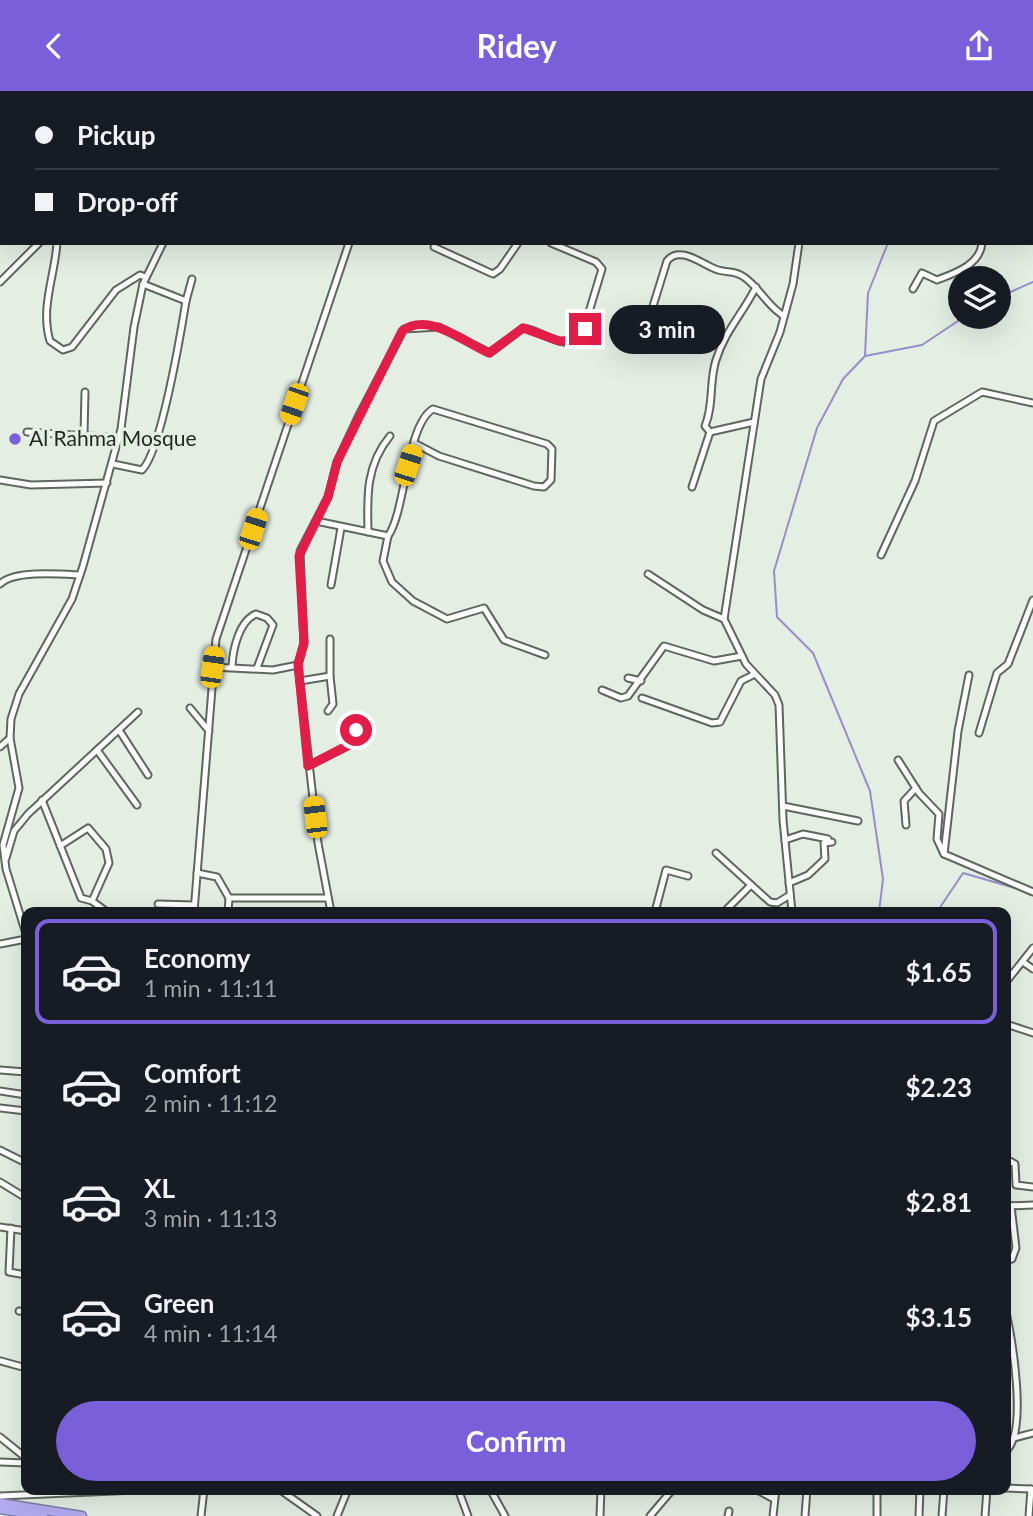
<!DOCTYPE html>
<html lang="en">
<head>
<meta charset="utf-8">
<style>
  :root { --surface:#171b24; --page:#242831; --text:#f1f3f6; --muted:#9ea1a6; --line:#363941; --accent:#7960da }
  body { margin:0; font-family:Lato,sans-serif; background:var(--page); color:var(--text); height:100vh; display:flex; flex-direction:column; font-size:26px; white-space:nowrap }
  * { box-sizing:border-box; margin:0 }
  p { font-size:23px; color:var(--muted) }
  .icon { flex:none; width:38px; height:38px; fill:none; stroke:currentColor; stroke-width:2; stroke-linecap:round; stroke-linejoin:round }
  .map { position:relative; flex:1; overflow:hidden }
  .side { position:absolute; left:21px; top:816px; width:990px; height:588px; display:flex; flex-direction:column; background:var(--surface); border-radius:14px; box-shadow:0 7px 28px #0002 }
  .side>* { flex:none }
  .top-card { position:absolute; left:0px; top:0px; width:1034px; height:154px; box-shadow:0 7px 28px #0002; display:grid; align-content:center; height:154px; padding:0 35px; background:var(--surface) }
  .buttons { position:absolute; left:948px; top:175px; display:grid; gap:14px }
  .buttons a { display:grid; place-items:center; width:63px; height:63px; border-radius:50%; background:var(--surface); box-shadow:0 7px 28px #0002; font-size:35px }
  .end { position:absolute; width:32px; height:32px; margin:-16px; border:9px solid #e11d48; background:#fff; box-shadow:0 0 0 4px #fff }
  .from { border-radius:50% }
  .bubble { position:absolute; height:49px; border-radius:24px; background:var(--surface); box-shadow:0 7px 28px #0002; font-size:23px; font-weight:700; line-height:49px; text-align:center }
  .car { position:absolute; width:21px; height:42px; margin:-21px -10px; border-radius:9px; box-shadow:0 0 5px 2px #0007; background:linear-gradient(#f5c518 24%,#345 0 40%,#f5c518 0 76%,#345 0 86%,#f5c518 0) }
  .top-card b { display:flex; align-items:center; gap:24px; height:66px; font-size:26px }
  .top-card b+b { border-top:2px solid var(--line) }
  .top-card i { width:18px; height:18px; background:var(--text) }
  ul { padding:12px 0 0; list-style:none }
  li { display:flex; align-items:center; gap:21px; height:105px; margin:0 14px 10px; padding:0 21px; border:4px solid transparent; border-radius:14px }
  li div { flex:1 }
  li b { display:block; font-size:26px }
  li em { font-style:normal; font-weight:700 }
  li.active { border-color:var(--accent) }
  li>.icon { width:63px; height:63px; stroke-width:1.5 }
  .primary-button { display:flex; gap:14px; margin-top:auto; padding:14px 35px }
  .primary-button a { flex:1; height:80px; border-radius:42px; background:var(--accent); color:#fff; font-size:28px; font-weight:700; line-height:80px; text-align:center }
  header { display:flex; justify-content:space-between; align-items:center; height:91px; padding:0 35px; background:var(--accent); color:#fff; font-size:32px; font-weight:700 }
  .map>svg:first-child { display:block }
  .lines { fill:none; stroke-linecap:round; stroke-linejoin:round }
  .stream { stroke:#958fc9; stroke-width:2 }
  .minor-casing { stroke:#5e675d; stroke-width:9 }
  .highway-casing { stroke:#807ca7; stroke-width:11 }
  .minor { stroke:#fff; stroke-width:5 }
  .highway { stroke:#b2aaee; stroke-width:8 }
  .route { stroke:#e11d48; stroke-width:9 }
  .poi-dot { fill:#7960da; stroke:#e4eee3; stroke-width:2.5 }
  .labels { text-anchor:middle; stroke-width:7; stroke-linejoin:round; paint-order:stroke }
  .poi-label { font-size:21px; fill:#242823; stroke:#e4eee3; text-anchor:start }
</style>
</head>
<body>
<header><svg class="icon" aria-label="back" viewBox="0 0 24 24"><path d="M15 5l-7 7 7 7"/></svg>Ridey<svg class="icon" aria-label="share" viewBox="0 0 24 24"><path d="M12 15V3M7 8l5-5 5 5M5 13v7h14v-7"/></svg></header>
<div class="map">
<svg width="1033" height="1425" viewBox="0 0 1033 1425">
  <rect width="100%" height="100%" fill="#e4eee3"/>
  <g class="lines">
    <g class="stream">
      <polyline points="892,2 893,0"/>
      <polyline points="999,206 1033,191"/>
      <polyline points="865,264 868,202 888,152"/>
      <polyline points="879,821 883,788 870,700 813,562 777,526 774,480 817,337 843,288 865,265 922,254 964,226"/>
      <polyline points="937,821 963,782 1022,799"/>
    </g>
    <defs>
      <g id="minor">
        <polyline points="352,0 352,2"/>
        <polyline points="408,0 408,2"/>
        <polyline points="570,0 571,2"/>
        <polyline points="813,0 813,2"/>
        <polyline points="208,2 209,0"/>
        <polyline points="416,2 417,0"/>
        <polyline points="461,2 462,0"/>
        <polyline points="1012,2 1013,0"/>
        <polyline points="0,132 2,131"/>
        <path d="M57 152C55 184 40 217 50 250L63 259 72 256 116 199 140 184 145 186"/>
        <polyline points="434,156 493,183 500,178 518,152"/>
        <polyline points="0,191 39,152"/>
        <polyline points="143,193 186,210 192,188"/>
        <path d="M913 198 922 182 937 189C955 182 980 174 982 152"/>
        <path d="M649 228 667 170C680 153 704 175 718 179 728 182 735 179 744 186 760 197 767 215 784 225"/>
        <polyline points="27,341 119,347"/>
        <path d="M710 341 705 335C714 314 709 290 716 269 725 240 743 222 756 196"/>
        <polyline points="84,343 85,301"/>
        <path d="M113 373 142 379C161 361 181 241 186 210"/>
        <polyline points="0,389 31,394 107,392"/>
        <polyline points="692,396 710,341 754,331"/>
        <polyline points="316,430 388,445 383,470 392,491 413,510 447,528 484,517 504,549 545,564"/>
        <path d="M368 441C367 405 366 374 390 345"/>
        <path d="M388 445C406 420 406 334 433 318L547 353 552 358 551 389 544 396 534 395 439 365 416 353"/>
        <polyline points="881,464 915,390 934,330 982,301 1033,312"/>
        <polyline points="648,483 703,519 724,528"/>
        <path d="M0 493C14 479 61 483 80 484"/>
        <polyline points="331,494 341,437"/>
        <path d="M232 575C233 558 239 530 256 523L267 527 273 534 257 577"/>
        <polyline points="212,576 273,579 298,574"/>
        <polyline points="628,587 641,590"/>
        <polyline points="300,590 330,585 330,548"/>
        <polyline points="602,599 621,607 628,605 664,555 714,570 742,565"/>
        <polyline points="642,607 712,632 720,631 741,590 753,584"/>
        <polyline points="190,617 209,640"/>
        <polyline points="328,620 333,613 330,585"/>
        <polyline points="119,639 148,684"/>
        <polyline points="979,642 997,582 1008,573 1033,509"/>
        <polyline points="0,656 10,647"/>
        <polyline points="97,659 137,714"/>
        <polyline points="898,669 919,702 939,723 937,748 944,763 1033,801"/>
        <polyline points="308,675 352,653 358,649 356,639"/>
        <polyline points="42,709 81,807 92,810 109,772 106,758 88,737 60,755"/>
        <polyline points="783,715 858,730"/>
        <polyline points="906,734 904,710 916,697"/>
        <polyline points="785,749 803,743 828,748"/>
        <polyline points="716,762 770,811 777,812 790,804"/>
        <polyline points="944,763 958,640 969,584"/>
        <polyline points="6,767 14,740 28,723 138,621"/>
        <polyline points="197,782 217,786 229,807 328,807"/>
        <polyline points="789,792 808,784 825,768 824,752 832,751"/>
        <polyline points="92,810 107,821"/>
        <polyline points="158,813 194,814"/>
        <polyline points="194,821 216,548 349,152"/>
        <polyline points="228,821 229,807"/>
        <path d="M331 821 318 752 298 574 304 552 300 460 328 406 337 371 360 322 404 238 439 236 490 262 523 237C543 239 565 263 582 244L602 178 596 171 551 152"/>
        <polyline points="655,821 666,779 688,785"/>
        <polyline points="724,821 751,794"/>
        <polyline points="792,821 783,729 779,614 775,604 746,573 724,528 761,288 780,241 793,193 799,152"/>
        <polyline points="26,843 6,778 3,754 19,697 10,647 11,628 19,603 72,508 83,475 121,338 134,236 143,193 163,152"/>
        <polyline points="0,853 26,848"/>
        <polyline points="1023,871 1033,878"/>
        <polyline points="1006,891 1033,857"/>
        <polyline points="1006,933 1033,942"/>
        <polyline points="0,979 26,981"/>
        <polyline points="0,1000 26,1004"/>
        <polyline points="0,1017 26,1020"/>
        <polyline points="0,1059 26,1072"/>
        <polyline points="1006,1068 1015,1073 1016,1094 1033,1096"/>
        <polyline points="0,1091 26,1107"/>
        <polyline points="1006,1115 1033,1114"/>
        <polyline points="0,1136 26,1140"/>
        <polyline points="11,1137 9,1181 26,1184"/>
        <polyline points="1006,1170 1012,1168 1016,1157 1011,1115"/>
        <polyline points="19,1220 26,1221"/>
        <path d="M1006 1221C1012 1248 1028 1341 1006 1360"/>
        <polyline points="1,1270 26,1277"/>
        <polyline points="0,1346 26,1367"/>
        <polyline points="1014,1347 1033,1342"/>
        <polyline points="0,1371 26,1372"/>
        <polyline points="1006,1397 1031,1398"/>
        <polyline points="279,1398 317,1425"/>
        <polyline points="458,1398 468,1425"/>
        <polyline points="490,1398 505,1425"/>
        <polyline points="755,1398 774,1408"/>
        <polyline points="877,1398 877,1425"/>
        <polyline points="0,1405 159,1398"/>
        <polyline points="201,1425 204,1398"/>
        <polyline points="337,1425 348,1398"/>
        <polyline points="600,1425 601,1398"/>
        <polyline points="650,1425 673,1398"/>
        <polyline points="728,1425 729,1420"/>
        <polyline points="773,1425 776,1398"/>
        <polyline points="805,1425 807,1398"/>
        <polyline points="919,1425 920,1398"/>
        <polyline points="942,1425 944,1398"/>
        <polyline points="985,1425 987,1398"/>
        <polyline points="1029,1425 1031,1398"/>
      </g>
      <g id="highway">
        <polyline points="0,1412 82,1425"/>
        <polyline points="0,1418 43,1425"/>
      </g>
    </defs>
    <use href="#minor" class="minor-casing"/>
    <use href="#highway" class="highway-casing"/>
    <use href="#minor" class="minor"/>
    <use href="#highway" class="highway"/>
  </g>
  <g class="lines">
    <path class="route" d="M356 639 358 649 308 675 298 573 304 552 299 465 328 406 337 371 402 240C429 220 465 252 489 262L523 237 559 250 578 249 585 238"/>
  </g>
  <circle class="poi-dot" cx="15" cy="348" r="7"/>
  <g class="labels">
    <g class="poi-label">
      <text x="29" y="355">Al Rahma Mosque</text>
    </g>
  </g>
</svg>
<div class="buttons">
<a><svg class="icon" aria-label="layers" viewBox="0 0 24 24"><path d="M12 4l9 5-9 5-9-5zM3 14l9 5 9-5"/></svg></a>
</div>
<i class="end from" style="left:356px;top:639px"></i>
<i class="end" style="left:585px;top:238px"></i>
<div class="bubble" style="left:609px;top:214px;width:116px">3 min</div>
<i class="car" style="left:294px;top:313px;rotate:199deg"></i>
<i class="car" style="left:408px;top:374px;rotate:18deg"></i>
<i class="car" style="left:253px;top:438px;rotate:18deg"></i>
<i class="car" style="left:212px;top:576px;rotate:8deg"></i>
<i class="car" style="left:315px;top:726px;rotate:353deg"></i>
<div class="top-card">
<b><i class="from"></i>Pickup</b>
<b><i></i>Drop-off</b>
</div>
<section class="side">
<ul>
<li class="active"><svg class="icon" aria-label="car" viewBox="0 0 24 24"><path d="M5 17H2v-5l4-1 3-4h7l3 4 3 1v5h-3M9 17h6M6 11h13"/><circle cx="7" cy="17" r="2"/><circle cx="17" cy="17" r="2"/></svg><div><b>Economy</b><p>1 min · 11:11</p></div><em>$1.65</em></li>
<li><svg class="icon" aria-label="car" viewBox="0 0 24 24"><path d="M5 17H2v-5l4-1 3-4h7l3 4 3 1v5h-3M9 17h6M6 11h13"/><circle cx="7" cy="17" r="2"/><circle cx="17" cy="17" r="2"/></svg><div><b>Comfort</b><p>2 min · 11:12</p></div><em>$2.23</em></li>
<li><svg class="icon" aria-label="car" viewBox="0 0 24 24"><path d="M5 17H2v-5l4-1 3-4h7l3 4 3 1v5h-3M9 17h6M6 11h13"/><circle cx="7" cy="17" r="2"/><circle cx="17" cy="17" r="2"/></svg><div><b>XL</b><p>3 min · 11:13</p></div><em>$2.81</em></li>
<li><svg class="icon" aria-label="car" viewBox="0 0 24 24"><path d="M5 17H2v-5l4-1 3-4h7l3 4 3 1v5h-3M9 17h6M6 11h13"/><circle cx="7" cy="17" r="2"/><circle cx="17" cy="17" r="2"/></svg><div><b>Green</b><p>4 min · 11:14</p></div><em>$3.15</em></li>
</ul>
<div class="primary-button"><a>Confirm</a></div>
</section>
</div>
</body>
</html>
